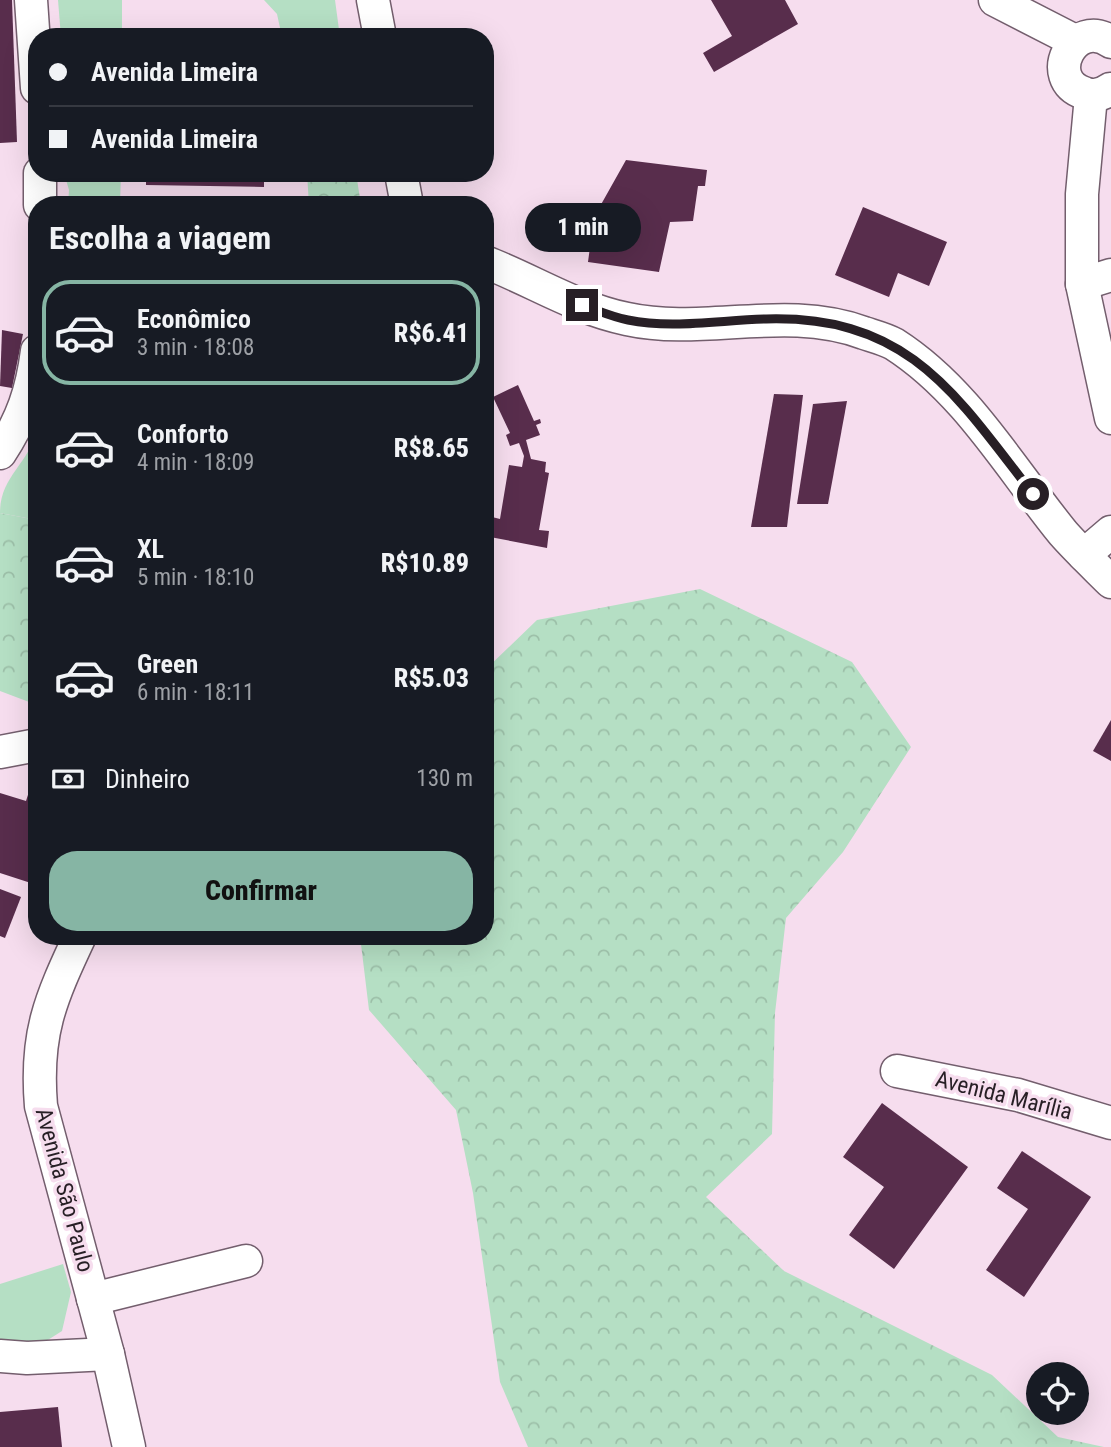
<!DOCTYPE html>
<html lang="pt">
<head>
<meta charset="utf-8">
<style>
  :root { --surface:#171b24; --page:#242831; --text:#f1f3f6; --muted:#9ea1a6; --line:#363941; --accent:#86b5a4 }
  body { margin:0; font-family:"Roboto Condensed",sans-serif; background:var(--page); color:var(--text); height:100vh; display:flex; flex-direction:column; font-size:26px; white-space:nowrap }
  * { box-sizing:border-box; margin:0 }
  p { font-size:23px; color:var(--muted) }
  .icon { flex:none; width:38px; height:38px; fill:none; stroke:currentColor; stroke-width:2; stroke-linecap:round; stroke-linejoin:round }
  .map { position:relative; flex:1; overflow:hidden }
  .drawer { position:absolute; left:28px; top:196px; width:466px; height:749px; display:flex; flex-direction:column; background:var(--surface); border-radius:28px; box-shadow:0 7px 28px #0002 }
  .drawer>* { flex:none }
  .hud { position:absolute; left:28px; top:28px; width:466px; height:154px; border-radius:28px; box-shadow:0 7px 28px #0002; display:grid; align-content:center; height:154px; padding:0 21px; background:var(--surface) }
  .controls { position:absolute; left:1026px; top:1362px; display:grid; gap:14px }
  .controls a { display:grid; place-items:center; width:63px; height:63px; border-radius:50%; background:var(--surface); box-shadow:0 7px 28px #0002; font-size:35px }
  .end { position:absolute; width:32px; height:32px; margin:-16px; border:9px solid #271f25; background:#fff; box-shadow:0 0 0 4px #fff }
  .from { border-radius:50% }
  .bubble { position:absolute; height:49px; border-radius:24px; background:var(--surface); box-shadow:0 7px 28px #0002; font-size:23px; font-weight:800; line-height:49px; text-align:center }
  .hud b { display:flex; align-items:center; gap:24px; height:66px; font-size:26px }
  .hud b+b { border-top:2px solid var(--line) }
  .hud i { width:18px; height:18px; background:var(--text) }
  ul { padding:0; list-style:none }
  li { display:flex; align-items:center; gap:21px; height:105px; margin:0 14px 10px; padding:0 7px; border:4px solid transparent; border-radius:28px }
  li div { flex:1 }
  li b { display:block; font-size:26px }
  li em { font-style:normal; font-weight:800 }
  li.active { border-color:var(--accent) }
  li>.icon { width:63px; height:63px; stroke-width:1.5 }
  h2 { padding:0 21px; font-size:32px; line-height:84px }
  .pay { display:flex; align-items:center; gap:18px; height:77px; padding:0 21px; font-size:26px }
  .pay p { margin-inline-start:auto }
  .cta { display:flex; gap:14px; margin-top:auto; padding:14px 21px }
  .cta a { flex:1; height:80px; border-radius:28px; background:var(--accent); color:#111; font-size:28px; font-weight:800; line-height:80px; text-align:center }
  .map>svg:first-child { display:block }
  .green { fill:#b5dfc4 }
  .forest { fill:url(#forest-crowns) }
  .building { fill:#582d4c }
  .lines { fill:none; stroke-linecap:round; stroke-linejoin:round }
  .minor-casing { stroke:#735e6d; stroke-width:35 }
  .minor { stroke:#fff; stroke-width:32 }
  .route { stroke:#271f25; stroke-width:9 }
  .labels { text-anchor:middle; stroke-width:7; stroke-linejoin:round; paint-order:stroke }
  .street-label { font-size:23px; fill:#271f25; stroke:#f6ddee }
</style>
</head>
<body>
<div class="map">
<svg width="1111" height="1447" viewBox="0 0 1111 1447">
  <defs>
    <pattern id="forest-crowns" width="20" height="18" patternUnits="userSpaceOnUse" patternTransform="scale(1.75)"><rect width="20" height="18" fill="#b5dfc4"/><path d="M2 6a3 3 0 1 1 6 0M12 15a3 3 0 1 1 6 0" fill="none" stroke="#9cbfa8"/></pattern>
  </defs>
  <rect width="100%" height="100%" fill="#f6ddee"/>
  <g class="green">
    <polygon points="58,0 122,0 122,37 61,37"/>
    <polygon points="264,0 335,0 340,37 282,37 277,14"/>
    <polygon points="64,173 121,173 120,205 68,205 69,190"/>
    <path d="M37 430V520L0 513C0 476 29 464 37 430Z"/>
    <polygon points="63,1264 71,1292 62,1331 43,1343 0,1339 0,1284"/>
  </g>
  <g class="forest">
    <polygon points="307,173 356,173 361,205 309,205"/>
    <polygon points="0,513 37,520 37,705 0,691"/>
    <polygon points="700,589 852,662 911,747 843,852 786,918 775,1013 772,1134 706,1197 784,1271 992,1375 1058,1437 1104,1447 528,1447 500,1382 473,1193 456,1110 369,1010 360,936 485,936 485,670 537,620"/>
  </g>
  <g class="building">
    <polygon points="0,0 12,0 17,142 0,143"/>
    <polygon points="711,0 785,0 798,24 714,72 703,53 732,36"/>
    <polygon points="626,160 707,170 705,186 698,186 693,221 670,222 659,272 588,262 594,217"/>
    <polygon points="146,173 264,173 264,187 146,185"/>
    <polygon points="863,207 947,242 929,286 898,273 889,297 835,275"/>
    <polygon points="2,330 23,334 12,388 0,386"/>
    <polygon points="518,385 534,421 540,419 541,423 536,425 540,435 526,440 531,459 546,462 545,472 549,473 539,530 549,531 547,548 490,537 492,517 500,519 509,465 522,467 524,456 519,443 510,446 506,435 510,433 493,397"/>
    <polygon points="774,394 803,395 787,527 751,527"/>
    <polygon points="847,401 828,504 797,504 813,404"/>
    <polygon points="1111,720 1111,761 1093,751"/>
    <polygon points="36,770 37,770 37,885 0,873 0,793 26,801"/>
    <polygon points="0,889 21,897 5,938 0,936"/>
    <polygon points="882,1103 968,1167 894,1269 849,1235 884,1187 843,1157"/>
    <polygon points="1022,1151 1091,1197 1024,1297 986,1270 1028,1209 997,1188"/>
    <polygon points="58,1407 62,1447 0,1447 0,1412"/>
  </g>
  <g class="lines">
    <defs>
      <g id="minor">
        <polyline points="31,0 37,88"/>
        <polyline points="373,0 380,37"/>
        <polyline points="995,0 1075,41"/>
        <path d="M1110 89C1102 95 1093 97 1084 93 1042 79 1074 16 1111 42"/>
        <polyline points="1091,96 1082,194 1082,284 1111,418"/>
        <polyline points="40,173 40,205"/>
        <polyline points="401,173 407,205"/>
        <path d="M485 262C532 280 577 309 627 319 704 336 785 304 864 333 873 336 885 339 894 344 966 390 1010 468 1063 533 1078 550 1095 566 1111 582"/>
        <polyline points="1082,284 1111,275"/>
        <path d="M0 453C22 420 32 391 37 351"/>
        <polyline points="1084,555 1111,532"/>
        <polyline points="0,752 37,745"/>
        <path d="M80 936C50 1000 35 1034 41 1106L108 1354 129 1447"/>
        <polyline points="897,1071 1018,1095 1111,1123"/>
        <polyline points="93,1299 246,1261"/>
        <polyline points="0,1356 27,1358 108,1354"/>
      </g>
    </defs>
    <use href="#minor" class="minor-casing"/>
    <use href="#minor" class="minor"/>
  </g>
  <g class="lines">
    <path class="route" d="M582 305C597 310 612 317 628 320 672 329 721 320 766 319 908 315 955 393 1033 494"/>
  </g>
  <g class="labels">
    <g class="street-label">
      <text transform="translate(1004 1095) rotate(14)" y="8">Avenida Marília</text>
      <text transform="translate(65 1190) rotate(75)" y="8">Avenida São Paulo</text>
    </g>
  </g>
</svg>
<div class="controls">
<a><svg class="icon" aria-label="locate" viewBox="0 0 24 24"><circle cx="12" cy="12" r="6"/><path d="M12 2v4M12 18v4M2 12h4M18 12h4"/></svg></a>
</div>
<i class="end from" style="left:1033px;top:494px"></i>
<i class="end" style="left:582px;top:305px"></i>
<div class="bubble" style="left:525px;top:203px;width:116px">1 min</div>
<div class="hud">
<b><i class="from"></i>Avenida Limeira</b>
<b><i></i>Avenida Limeira</b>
</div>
<section class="drawer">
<h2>Escolha a viagem</h2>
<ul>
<li class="active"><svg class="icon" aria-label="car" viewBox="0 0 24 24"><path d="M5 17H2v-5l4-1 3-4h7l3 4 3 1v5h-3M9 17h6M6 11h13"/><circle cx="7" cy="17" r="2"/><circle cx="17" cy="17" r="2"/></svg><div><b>Econômico</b><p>3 min · 18:08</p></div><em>R$6.41</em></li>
<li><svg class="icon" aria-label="car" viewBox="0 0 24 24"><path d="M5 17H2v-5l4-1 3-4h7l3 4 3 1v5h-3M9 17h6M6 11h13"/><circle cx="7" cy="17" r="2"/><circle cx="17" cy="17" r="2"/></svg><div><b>Conforto</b><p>4 min · 18:09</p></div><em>R$8.65</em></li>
<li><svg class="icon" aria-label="car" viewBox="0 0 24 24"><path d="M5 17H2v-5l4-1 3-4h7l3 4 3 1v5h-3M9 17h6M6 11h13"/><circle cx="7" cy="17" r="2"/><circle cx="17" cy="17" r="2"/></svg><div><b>XL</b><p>5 min · 18:10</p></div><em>R$10.89</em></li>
<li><svg class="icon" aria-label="car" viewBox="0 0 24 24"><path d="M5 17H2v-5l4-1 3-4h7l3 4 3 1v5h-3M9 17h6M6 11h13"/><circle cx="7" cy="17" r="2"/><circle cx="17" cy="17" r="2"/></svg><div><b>Green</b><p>6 min · 18:11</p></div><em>R$5.03</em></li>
</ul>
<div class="pay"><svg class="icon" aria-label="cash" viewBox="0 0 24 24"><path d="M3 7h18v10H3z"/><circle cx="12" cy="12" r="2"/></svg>Dinheiro<p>130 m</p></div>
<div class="cta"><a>Confirmar</a></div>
</section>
</div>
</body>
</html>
